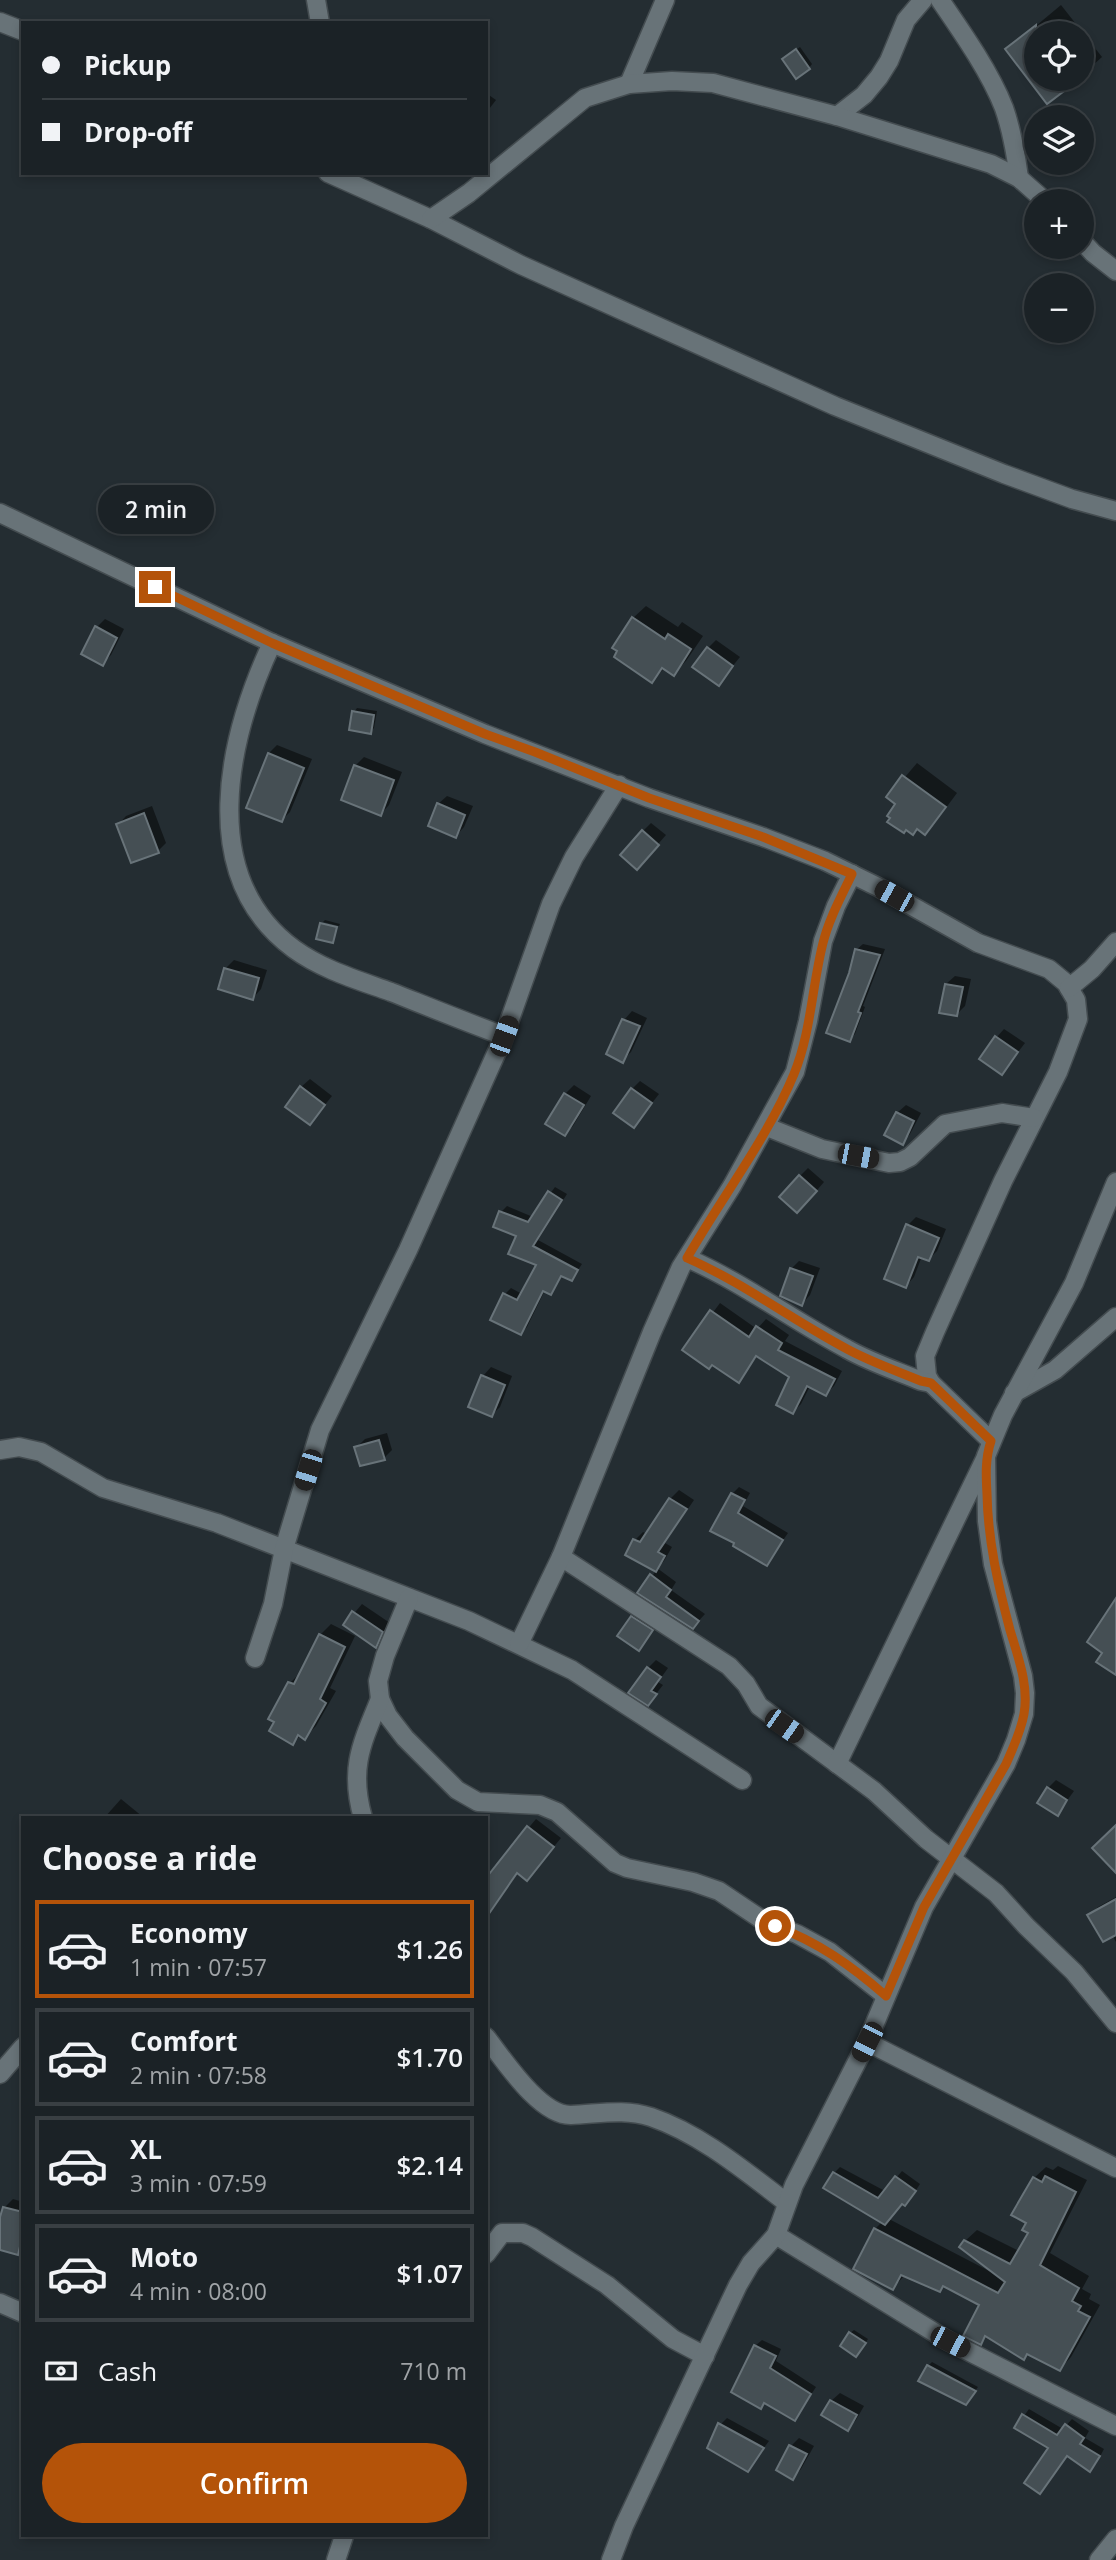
<!DOCTYPE html>
<html lang="en">
<head>
<meta charset="utf-8">
<style>
  :root { --surface:#1b2226; --page:#282f32; --text:#f1f3f6; --muted:#a0a4a7; --line:#393f43; --accent:#b45309 }
  body { margin:0; font-family:"Open Sans",sans-serif; background:var(--page); color:var(--text); height:100vh; display:flex; flex-direction:column; font-size:26px; white-space:nowrap }
  * { box-sizing:border-box; margin:0 }
  p { font-size:23px; color:var(--muted) }
  .icon { flex:none; width:38px; height:38px; fill:none; stroke:currentColor; stroke-width:2; stroke-linecap:round; stroke-linejoin:round }
  .map { position:relative; flex:1; overflow:hidden }
  .panel { position:absolute; left:21px; top:1816px; width:467px; height:721px; display:flex; flex-direction:column; background:var(--surface); border-radius:0px; box-shadow:0 4px 10px #0003,0 0 0 2px var(--line) }
  .panel>* { flex:none }
  .guide { position:absolute; left:21px; top:21px; width:467px; height:154px; border-radius:0px; box-shadow:0 4px 10px #0003,0 0 0 2px var(--line); display:grid; align-content:center; height:154px; padding:0 21px; background:var(--surface) }
  .controls { position:absolute; left:1024px; top:21px; display:grid; gap:14px }
  .controls a { display:grid; place-items:center; width:70px; height:70px; border-radius:50%; background:var(--surface); box-shadow:0 4px 10px #0003,0 0 0 2px var(--line); font-size:35px }
  .end { position:absolute; width:32px; height:32px; margin:-16px; border:9px solid #b45309; background:#fff; box-shadow:0 0 0 4px #fff }
  .from { border-radius:50% }
  .bubble { position:absolute; height:49px; border-radius:24px; background:var(--surface); box-shadow:0 4px 10px #0003,0 0 0 2px var(--line); font-size:23px; font-weight:600; line-height:49px; text-align:center }
  .car { position:absolute; width:21px; height:42px; margin:-21px -10px; border-radius:9px; box-shadow:0 0 5px 2px #0007; background:linear-gradient(#222 24%,#8ab4d8 0 40%,#222 0 76%,#8ab4d8 0 86%,#222 0) }
  .guide b { display:flex; align-items:center; gap:24px; height:66px; font-size:26px }
  .guide b+b { border-top:2px solid var(--line) }
  .guide i { width:18px; height:18px; background:var(--text) }
  ul { padding:0; list-style:none }
  li { display:flex; align-items:center; gap:21px; height:98px; margin:0 14px 10px; padding:0 7px; border:4px solid var(--line); border-radius:0px }
  li div { flex:1 }
  li b { display:block; font-size:26px }
  li em { font-style:normal; font-weight:600 }
  li.current { border-color:var(--accent) }
  li>.icon { width:63px; height:63px; stroke-width:1.5 }
  h2 { padding:0 21px; font-size:32px; line-height:84px }
  .pay { display:flex; align-items:center; gap:18px; height:77px; padding:0 21px; font-size:26px }
  .pay p { margin-inline-start:auto }
  .action { display:flex; gap:14px; margin-top:auto; padding:14px 21px }
  .action a { flex:1; height:80px; border-radius:42px; background:var(--accent); color:#fff; font-size:28px; font-weight:600; line-height:80px; text-align:center }
  .map>svg:first-child { display:block }
  .shadow { fill:#0007 }
  .building { fill:#454f54; stroke:#687379; stroke-width:2 }
  .lines { fill:none; stroke-linecap:round; stroke-linejoin:round }
  .street-casing { stroke:#444c50; stroke-width:21 }
  .street { stroke:#687378; stroke-width:18 }
  .route { stroke:#b45309; stroke-width:9 }
</style>
</head>
<body>
<div class="map">
<svg width="1116" height="2560" viewBox="0 0 1116 2560">
  <rect width="100%" height="100%" fill="#242d32"/>
  <g class="shadow">
    <polygon points="1061,5 1102,57 1082,75 1082,33 1036,33 1036,79 1077,79 1047,101 1007,50"/>
    <polygon points="800,47 812,64 809,68 788,56"/>
    <polygon points="486,93 496,100 486,113"/>
    <polygon points="646,606 678,627 682,622 703,636 686,661 674,673 665,668 652,680 633,618"/>
    <polygon points="105,619 124,629 111,655 103,663 97,627"/>
    <polygon points="716,640 740,657 718,684 708,648"/>
    <polygon points="357,708 377,711 374,728 370,732 354,712"/>
    <polygon points="277,745 312,759 290,812 282,820 269,753"/>
    <polygon points="364,757 402,772 389,805 381,814 343,799 356,765"/>
    <polygon points="917,763 957,793 937,820 925,833 888,797"/>
    <polygon points="447,796 473,806 464,827 456,836 438,804"/>
    <polygon points="152,806 166,843 158,851 118,825 126,816"/>
    <polygon points="651,823 666,835 645,859 643,831"/>
    <polygon points="325,920 340,924 339,926 323,922"/>
    <polygon points="863,944 885,949 863,1006 865,1007 855,1034 849,1040 829,1032 856,950"/>
    <polygon points="234,960 267,970 261,989 253,998 220,988 226,968"/>
    <polygon points="955,976 971,979 965,1006 957,1014 946,984"/>
    <polygon points="632,1011 647,1018 631,1052 623,1060 624,1020"/>
    <polygon points="1004,1029 1025,1043 1002,1073 996,1038"/>
    <polygon points="310,1079 332,1096 310,1123 301,1087"/>
    <polygon points="640,1081 659,1094 634,1126 632,1089"/>
    <polygon points="574,1085 591,1096 573,1126 565,1134 548,1124 565,1094"/>
    <polygon points="906,1105 921,1113 910,1134 902,1143 897,1113"/>
    <polygon points="808,1168 824,1182 806,1203 800,1176"/>
    <polygon points="555,1187 567,1194 538,1240 582,1264 572,1279 563,1275 550,1293 545,1290 527,1327 521,1333 505,1294 511,1288 522,1294 538,1265 501,1212 507,1206 533,1217"/>
    <polygon points="916,1217 946,1229 937,1251 929,1259 922,1256 914,1277 906,1286 908,1225"/>
    <polygon points="799,1261 820,1268 810,1295 802,1304 791,1269"/>
    <polygon points="720,1303 757,1329 766,1319 789,1335 785,1341 842,1371 834,1386 826,1394 810,1386 801,1404 793,1412 791,1376 758,1355 739,1381 685,1350"/>
    <polygon points="491,1367 512,1376 500,1407 492,1415 470,1406 483,1376"/>
    <polygon points="387,1433 392,1450 384,1458 356,1448 365,1439"/>
    <polygon points="739,1487 750,1493 743,1506 788,1533 767,1563 737,1543 712,1530 732,1494"/>
    <polygon points="679,1490 694,1500 665,1543 672,1547 664,1561 657,1568 676,1582 671,1590 705,1614 693,1627 639,1592 657,1570 635,1540 643,1532 647,1534 670,1499"/>
    <polygon points="362,1604 390,1623 384,1638 376,1646 345,1624"/>
    <polygon points="641,1609 659,1621 638,1649 632,1617"/>
    <polygon points="331,1624 355,1636 330,1688 336,1691 316,1726 305,1737 301,1735 293,1743 290,1683 301,1672 320,1635"/>
    <polygon points="656,1660 668,1668 658,1682 663,1685 648,1704 648,1668"/>
    <polygon points="1056,1780 1074,1791 1058,1813 1048,1788"/>
    <polygon points="121,1799 143,1817 142,1818 104,1818"/>
    <polygon points="536,1819 561,1838 527,1879 518,1872 486,1920 486,1875 491,1873"/>
    <polygon points="1116,1897 1116,1942 1112,1935 1089,1916 1098,1907"/>
    <polygon points="1058,2166 1087,2180 1050,2253 1089,2276 1082,2289 1091,2294 1089,2299 1100,2305 1071,2357 1060,2369 1028,2353 1024,2357 987,2336 980,2343 981,2304 945,2285 940,2290 905,2275 893,2288 875,2229 883,2221 834,2173 840,2167 885,2191 902,2171 920,2184 911,2198 903,2202 889,2219 991,2272 992,2270 965,2241 977,2230 1019,2251 1030,2232 1028,2222 1034,2178 1046,2167 1053,2170"/>
    <polygon points="13,2199 23,2202 23,2247 17,2253 0,2248 0,2224 4,2208"/>
    <polygon points="854,2330 868,2339 860,2351 850,2333"/>
    <polygon points="762,2340 781,2349 776,2361 816,2387 795,2419 765,2402 760,2407 755,2346"/>
    <polygon points="932,2362 978,2387 969,2399 928,2366"/>
    <polygon points="840,2393 864,2406 856,2420 848,2429 831,2401"/>
    <polygon points="1029,2409 1063,2429 1072,2419 1089,2431 1085,2438 1104,2449 1096,2464 1090,2470 1068,2454 1016,2427"/>
    <polygon points="727,2418 769,2441 748,2469 720,2425"/>
    <polygon points="799,2438 814,2446 801,2469 793,2478 791,2446"/>
  </g>
  <g class="building">
    <polygon points="1036,25 1036,79 1080,79 1047,104 1005,49"/>
    <polygon points="796,49 810,69 796,79 782,59"/>
    <polygon points="632,617 665,639 668,634 691,649 674,676 662,668 652,683 614,657 617,651 612,648"/>
    <polygon points="95,626 117,638 103,666 81,654"/>
    <polygon points="707,647 733,666 719,686 692,667"/>
    <polygon points="352,711 374,715 371,734 349,730"/>
    <polygon points="268,753 304,768 282,822 246,808"/>
    <polygon points="354,765 394,780 381,816 341,800"/>
    <polygon points="902,775 946,807 925,835 917,829 913,835 906,830 904,833 887,822 890,818 887,816 895,804 886,797"/>
    <polygon points="437,803 465,815 456,838 428,826"/>
    <polygon points="144,813 159,853 131,863 116,824"/>
    <polygon points="642,830 659,845 637,870 620,855"/>
    <polygon points="320,923 337,927 333,943 316,939"/>
    <polygon points="855,949 880,955 858,1012 861,1013 850,1042 826,1033 849,973"/>
    <polygon points="224,968 259,978 253,1000 218,989"/>
    <polygon points="945,984 963,987 957,1016 939,1013"/>
    <polygon points="622,1019 640,1026 623,1063 606,1054"/>
    <polygon points="995,1036 1018,1052 1002,1075 979,1059"/>
    <polygon points="300,1086 325,1105 310,1125 285,1107"/>
    <polygon points="631,1088 652,1103 634,1128 613,1113"/>
    <polygon points="564,1093 584,1105 565,1136 545,1124"/>
    <polygon points="896,1112 914,1121 903,1145 884,1135"/>
    <polygon points="799,1175 817,1191 797,1213 779,1197"/>
    <polygon points="548,1191 562,1200 533,1246 578,1270 572,1281 561,1276 551,1295 543,1291 521,1335 490,1320 503,1293 517,1300 536,1265 508,1254 516,1236 493,1227 499,1211 528,1222"/>
    <polygon points="906,1224 939,1238 929,1261 918,1257 906,1288 884,1279"/>
    <polygon points="790,1268 813,1276 802,1306 780,1296"/>
    <polygon points="710,1310 749,1337 756,1326 782,1343 778,1350 835,1379 826,1396 807,1386 793,1414 776,1405 789,1377 756,1356 739,1383 712,1365 709,1369 682,1350"/>
    <polygon points="481,1375 505,1385 492,1417 468,1407"/>
    <polygon points="379,1440 385,1460 360,1466 354,1447"/>
    <polygon points="731,1493 745,1500 738,1513 783,1540 767,1566 733,1546 734,1543 710,1531"/>
    <polygon points="669,1498 687,1509 658,1552 665,1556 656,1572 625,1555 633,1539 640,1542"/>
    <polygon points="650,1574 671,1590 666,1597 699,1621 693,1629 637,1593"/>
    <polygon points="1116,1598 1116,1675 1096,1662 1102,1653 1087,1642"/>
    <polygon points="352,1611 383,1632 376,1648 343,1625"/>
    <polygon points="631,1616 653,1630 639,1651 617,1636"/>
    <polygon points="319,1634 345,1647 320,1699 326,1703 305,1740 298,1735 293,1745 269,1731 274,1722 268,1719 288,1682 294,1684"/>
    <polygon points="647,1667 661,1677 651,1691 657,1694 648,1706 628,1693"/>
    <polygon points="1047,1787 1067,1800 1058,1816 1037,1803"/>
    <polygon points="1116,1825 1116,1873 1092,1848"/>
    <polygon points="527,1826 554,1847 527,1881 517,1873 486,1918 486,1878"/>
    <polygon points="1116,1899 1116,1935 1103,1942 1087,1915"/>
    <polygon points="833,2172 878,2198 895,2176 916,2191 905,2206 902,2204 885,2225 823,2188"/>
    <polygon points="1045,2176 1076,2192 1040,2265 1079,2288 1072,2301 1081,2306 1078,2311 1090,2317 1060,2371 1027,2354 1024,2360 985,2336 981,2345 963,2336 979,2305 943,2286 940,2292 901,2275 893,2290 853,2269 874,2228 998,2293 1005,2282 959,2247 964,2240 1010,2264 1028,2233 1022,2230 1026,2223 1011,2215 1033,2177 1042,2182"/>
    <polygon points="3,2207 23,2212 23,2234 18,2255 0,2250 0,2217"/>
    <polygon points="849,2332 866,2343 856,2357 840,2346"/>
    <polygon points="754,2345 776,2356 770,2368 811,2394 795,2421 764,2403 761,2409 731,2392"/>
    <polygon points="927,2365 976,2391 966,2405 918,2381"/>
    <polygon points="830,2400 857,2415 848,2431 821,2415"/>
    <polygon points="1022,2414 1057,2435 1065,2424 1084,2438 1080,2444 1100,2456 1090,2472 1067,2456 1040,2494 1024,2483 1048,2448 1014,2428"/>
    <polygon points="718,2423 764,2448 748,2472 707,2448"/>
    <polygon points="789,2445 807,2454 793,2480 776,2470"/>
  </g>
  <g class="lines">
    <defs>
      <g id="street">
        <polyline points="316,0 320,23"/>
        <path d="M940 0C962 32 990 72 1004 108 1012 131 1016 155 1019 178"/>
        <polyline points="0,22 23,31"/>
        <polyline points="629,84 665,0"/>
        <polyline points="837,116 864,95 879,77 889,61 906,20 923,0"/>
        <polyline points="328,173 431,219 521,265 835,406 1004,474 1072,499 1116,511"/>
        <polyline points="431,219 469,193 585,98 629,84 672,81 713,83 837,116 991,164 1019,178 1045,201"/>
        <polyline points="1082,241 1093,253 1116,271"/>
        <polyline points="0,513 272,643 485,734 649,798 763,837 825,861 878,887 978,943 1049,969 1066,983 1076,1000 1078,1019 1058,1072 1003,1181 935,1332 925,1356 927,1376 931,1383 991,1441"/>
        <path d="M272 643C228 738 195 876 294 949 323 970 358 980 391 992 429 1007 466 1022 504 1036"/>
        <polyline points="1069,988 1092,969 1116,942"/>
        <polyline points="767,1127 822,1149 889,1163 900,1162 910,1157 945,1124 1002,1113 1034,1118"/>
        <path d="M687 1258C744 1283 792 1320 847 1349 870 1362 897 1371 921 1381L931 1383"/>
        <polyline points="1014,1393 1055,1370 1116,1317"/>
        <polyline points="0,1450 19,1447 41,1452 103,1488 217,1523 469,1621 572,1670 742,1780"/>
        <polyline points="561,1557 729,1666 746,1684 759,1706 874,1791 926,1839 996,1893 1026,1926 1074,1972 1116,2023"/>
        <polyline points="409,1598 385,1656 378,1681 380,1699 388,1716 405,1738 457,1790 478,1802 540,1805 557,1812 615,1863 627,1868 693,1882 719,1891 767,1923 797,1934 830,1952 886,1996"/>
        <polyline points="519,1644 561,1557 652,1332 681,1267 732,1186 795,1072 808,1021 823,941 836,906 852,874"/>
        <polyline points="255,1658 273,1604 284,1549 320,1430 408,1250 504,1036 551,904 574,857 619,785"/>
        <polyline points="837,1764 985,1459"/>
        <path d="M363 1818C349 1769 361 1745 380 1699"/>
        <path d="M486 2037C504 2060 540 2116 571 2115 599 2114 624 2108 651 2117 701 2134 746 2172 787 2203"/>
        <polyline points="867,2042 1116,2168"/>
        <polyline points="0,2074 23,2047"/>
        <polyline points="776,2235 950,2342 1116,2426"/>
        <polyline points="486,2254 502,2233 523,2233 532,2237 607,2285 673,2339 705,2356"/>
        <polyline points="0,2303 23,2313"/>
        <polyline points="336,2560 344,2536"/>
        <polyline points="611,2560 624,2526 738,2285 751,2263 776,2235 794,2185 867,2042 924,1907 1006,1764 1016,1740 1024,1714 1025,1693 1023,1676 993,1564 987,1521 986,1456 1003,1415 1074,1283 1116,1182"/>
        <polyline points="1099,2560 1116,2539"/>
      </g>
    </defs>
    <use href="#street" class="street-casing"/>
    <use href="#street" class="street"/>
  </g>
  <g class="lines">
    <path class="route" d="M155 587 272 643 485 734 535 752 649 798 763 837 852 874C841 897 829 919 823 943 812 986 811 1033 794 1074 767 1139 722 1197 687 1258 744 1283 792 1320 847 1349 871 1362 897 1371 921 1381L931 1383 991 1441C985 1459 986 1476 987 1494 988 1541 998 1585 1010 1630 1018 1657 1029 1685 1024 1714 1021 1731 1013 1748 1006 1764L924 1907 886 1996C852 1966 818 1942 775 1926"/>
  </g>
</svg>
<div class="controls">
<a><svg class="icon" aria-label="locate" viewBox="0 0 24 24"><circle cx="12" cy="12" r="6"/><path d="M12 2v4M12 18v4M2 12h4M18 12h4"/></svg></a>
<a><svg class="icon" aria-label="layers" viewBox="0 0 24 24"><path d="M12 4l9 5-9 5-9-5zM3 14l9 5 9-5"/></svg></a>
<a>+</a>
<a>−</a>
</div>
<i class="end from" style="left:775px;top:1926px"></i>
<i class="end" style="left:155px;top:587px"></i>
<div class="bubble" style="left:98px;top:485px;width:116px">2 min</div>
<i class="car" style="left:894px;top:896px;rotate:299deg"></i>
<i class="car" style="left:504px;top:1036px;rotate:20deg"></i>
<i class="car" style="left:858px;top:1156px;rotate:101deg"></i>
<i class="car" style="left:308px;top:1470px;rotate:197deg"></i>
<i class="car" style="left:784px;top:1726px;rotate:125deg"></i>
<i class="car" style="left:867px;top:2042px;rotate:207deg"></i>
<i class="car" style="left:950px;top:2342px;rotate:117deg"></i>
<div class="guide">
<b><i class="from"></i>Pickup</b>
<b><i></i>Drop-off</b>
</div>
<section class="panel">
<h2>Choose a ride</h2>
<ul>
<li class="current"><svg class="icon" aria-label="car" viewBox="0 0 24 24"><path d="M5 17H2v-5l4-1 3-4h7l3 4 3 1v5h-3M9 17h6M6 11h13"/><circle cx="7" cy="17" r="2"/><circle cx="17" cy="17" r="2"/></svg><div><b>Economy</b><p>1 min · 07:57</p></div><em>$1.26</em></li>
<li><svg class="icon" aria-label="car" viewBox="0 0 24 24"><path d="M5 17H2v-5l4-1 3-4h7l3 4 3 1v5h-3M9 17h6M6 11h13"/><circle cx="7" cy="17" r="2"/><circle cx="17" cy="17" r="2"/></svg><div><b>Comfort</b><p>2 min · 07:58</p></div><em>$1.70</em></li>
<li><svg class="icon" aria-label="car" viewBox="0 0 24 24"><path d="M5 17H2v-5l4-1 3-4h7l3 4 3 1v5h-3M9 17h6M6 11h13"/><circle cx="7" cy="17" r="2"/><circle cx="17" cy="17" r="2"/></svg><div><b>XL</b><p>3 min · 07:59</p></div><em>$2.14</em></li>
<li><svg class="icon" aria-label="car" viewBox="0 0 24 24"><path d="M5 17H2v-5l4-1 3-4h7l3 4 3 1v5h-3M9 17h6M6 11h13"/><circle cx="7" cy="17" r="2"/><circle cx="17" cy="17" r="2"/></svg><div><b>Moto</b><p>4 min · 08:00</p></div><em>$1.07</em></li>
</ul>
<div class="pay"><svg class="icon" aria-label="cash" viewBox="0 0 24 24"><path d="M3 7h18v10H3z"/><circle cx="12" cy="12" r="2"/></svg>Cash<p>710 m</p></div>
<div class="action"><a>Confirm</a></div>
</section>
</div>
</body>
</html>
